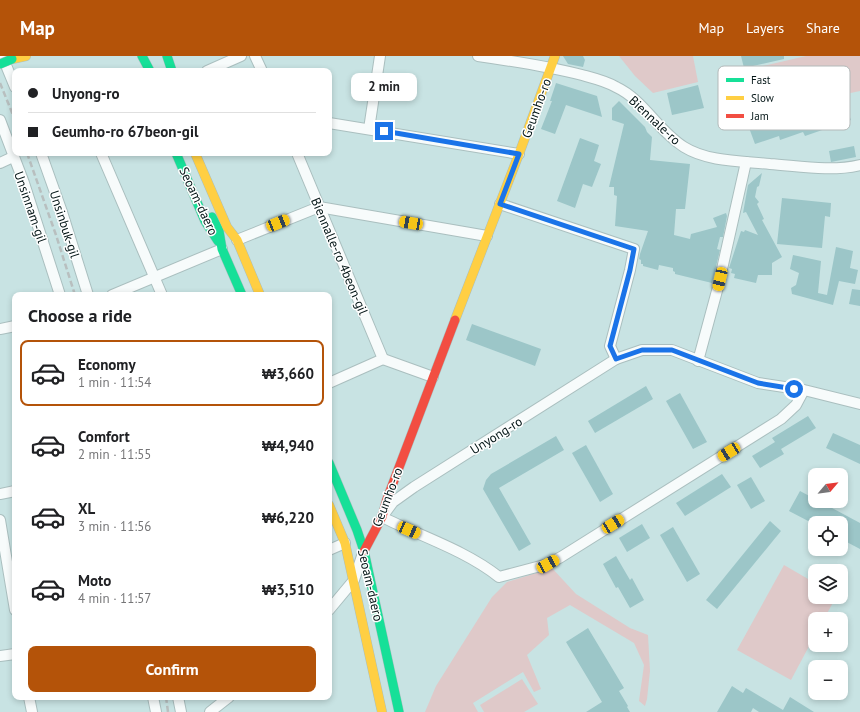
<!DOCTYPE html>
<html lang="en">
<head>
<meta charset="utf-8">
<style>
  :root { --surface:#fff; --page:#f2f2f2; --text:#202124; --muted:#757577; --line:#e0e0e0; --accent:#b45309 }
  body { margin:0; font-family:"PT Sans",sans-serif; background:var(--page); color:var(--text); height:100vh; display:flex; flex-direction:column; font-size:15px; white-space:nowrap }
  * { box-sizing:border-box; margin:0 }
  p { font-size:13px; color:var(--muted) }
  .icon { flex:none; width:22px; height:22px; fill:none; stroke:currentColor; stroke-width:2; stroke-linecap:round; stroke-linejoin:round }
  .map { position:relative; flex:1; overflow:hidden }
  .sheet { position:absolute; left:12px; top:236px; width:320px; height:408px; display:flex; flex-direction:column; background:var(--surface); border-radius:8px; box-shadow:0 2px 6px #0003 }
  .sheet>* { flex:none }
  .hud { position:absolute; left:12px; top:12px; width:320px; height:88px; border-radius:8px; box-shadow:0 2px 6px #0003; display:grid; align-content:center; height:88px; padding:0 16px; background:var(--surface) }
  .needle { width:26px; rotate:61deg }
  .controls { position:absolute; left:808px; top:412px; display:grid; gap:8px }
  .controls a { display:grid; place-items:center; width:40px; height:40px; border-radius:8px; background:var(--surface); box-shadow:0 2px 6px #0003; font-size:20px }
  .end { position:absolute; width:18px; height:18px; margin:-9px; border:5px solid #1a73e8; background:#fff; box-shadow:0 0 0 2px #fff }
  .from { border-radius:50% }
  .bubble { position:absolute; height:28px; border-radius:8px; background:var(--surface); box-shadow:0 2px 6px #0003; font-size:13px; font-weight:800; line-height:28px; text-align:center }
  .car { position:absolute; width:12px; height:24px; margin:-12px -6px; border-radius:5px; box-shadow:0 0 3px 1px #0007; background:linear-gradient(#f5c518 24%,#345 0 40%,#f5c518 0 76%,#345 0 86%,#f5c518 0) }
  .hud b { display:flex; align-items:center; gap:14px; height:38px; font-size:15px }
  .hud b+b { border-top:1px solid var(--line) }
  .hud i { width:10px; height:10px; background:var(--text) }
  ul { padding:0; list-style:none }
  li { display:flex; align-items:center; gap:12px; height:66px; margin:0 8px 6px; padding:0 8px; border:2px solid transparent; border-radius:8px }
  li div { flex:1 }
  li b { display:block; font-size:15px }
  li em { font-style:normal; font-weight:800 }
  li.on { border-color:var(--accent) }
  li>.icon { width:36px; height:36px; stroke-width:1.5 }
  h2 { padding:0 16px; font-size:18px; line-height:48px }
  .action { display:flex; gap:8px; margin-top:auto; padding:8px 16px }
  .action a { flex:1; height:46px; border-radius:8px; background:var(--accent); color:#fff; font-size:16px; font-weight:800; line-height:46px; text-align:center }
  header { display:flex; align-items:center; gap:24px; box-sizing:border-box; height:56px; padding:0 20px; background:var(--accent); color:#fff }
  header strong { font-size:19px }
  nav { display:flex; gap:22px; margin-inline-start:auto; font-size:14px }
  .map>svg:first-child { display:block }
  .green { fill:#dfc9c9 }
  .building { fill:#9cc6c8 }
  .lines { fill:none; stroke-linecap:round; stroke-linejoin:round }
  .street-casing { stroke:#aabfbf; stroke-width:12 }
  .fast-casing { stroke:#aabfbf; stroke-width:10 }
  .slow-casing { stroke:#aabfbf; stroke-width:10 }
  .jam-casing { stroke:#aabfbf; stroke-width:10 }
  .street { stroke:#f7fbfb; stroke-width:10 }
  .fast { stroke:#16e098; stroke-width:9 }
  .slow { stroke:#ffcf43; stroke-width:9 }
  .jam { stroke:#f24e42; stroke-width:9 }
  .rail { stroke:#b8bfbf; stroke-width:2.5; stroke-dasharray:6 3; stroke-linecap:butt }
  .fast-bridge-casing { stroke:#b4c1c2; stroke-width:10; stroke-linecap:butt }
  .fast-bridge { stroke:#16e098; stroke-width:9 }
  .route { stroke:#1a73e8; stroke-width:5 }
  .labels { text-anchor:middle; stroke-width:3; stroke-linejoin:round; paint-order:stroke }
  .street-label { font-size:13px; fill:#031516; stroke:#fff }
  .key { fill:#fff; stroke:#b3b9b9; stroke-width:1 }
  .key-label { font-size:11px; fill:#031516 }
</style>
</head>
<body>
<header>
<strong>Map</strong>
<nav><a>Map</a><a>Layers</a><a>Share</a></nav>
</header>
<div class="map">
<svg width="860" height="656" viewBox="0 0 860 656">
  <rect width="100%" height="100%" fill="#c8e3e3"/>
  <g class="green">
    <polygon points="619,0 693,0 698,26 653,37 635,20"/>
    <polygon points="806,0 860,0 860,35 746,59 737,16"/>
    <polygon points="784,509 815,527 815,541 836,541 824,563 815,563 815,579 791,624 737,594"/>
    <polygon points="552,512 576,538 630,572 648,579 650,615 647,643 645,650 639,645 644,609 634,587 570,549 547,562 549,579 527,599 541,633 534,636 523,616 473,647 478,656 425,656 436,630 492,541 507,526"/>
    <polygon points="522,623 538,648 524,656 484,656 480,649"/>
  </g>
  <g class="building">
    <polygon points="563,0 583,0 585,4 583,11 568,8"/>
    <polygon points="741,0 784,0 784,3 744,12"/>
    <polygon points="556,27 597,40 602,61 566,49 555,78 541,73 552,45 550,45"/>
    <polygon points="698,29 704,52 672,59 667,37"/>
    <polygon points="619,45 645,71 647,76 652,81 650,104 690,108 685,153 676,153 674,179 690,183 691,178 717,171 713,162 726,157 727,160 723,181 720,181 717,193 720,194 712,227 675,218 675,216 673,215 673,212 659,209 658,214 643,210 643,208 641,208 641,204 639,203 640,198 648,175 615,170 617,140 614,139 614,131 609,131 624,68 612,64 612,52"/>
    <polygon points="845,47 851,64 805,80 803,76 780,84 779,80 755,88 748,69 774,60 775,64 795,57 797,63"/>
    <polygon points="580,82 599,89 594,105 601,108 592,131 583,128 575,152 557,145"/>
    <polygon points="854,90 856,101 831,106 829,95"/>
    <polygon points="762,117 759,130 757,131 755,141 759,146 757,148 764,163 762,164 782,201 772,207 772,219 758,219 756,227 734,222 735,218 731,217 732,213 729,212 741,175 744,176 745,174 758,179 746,156 743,157 748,129"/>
    <polygon points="782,142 831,147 830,161 825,160 822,192 777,188"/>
    <polygon points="836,191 853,195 850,212 858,214 855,228 839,225 833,249 792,238 791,232 796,229 799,217 790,213 793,199 821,205 818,237 827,239"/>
    <polygon points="852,233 860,234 860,250 849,248"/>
    <polygon points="472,268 541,293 535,310 466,284"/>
    <polygon points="646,330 653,343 595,377 588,365"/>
    <polygon points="680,337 707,386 693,393 666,345"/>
    <polygon points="808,360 816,372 781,393 784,398 760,412 752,400 775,386 772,382"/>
    <polygon points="833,377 860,389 860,408 826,392"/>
    <polygon points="556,380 564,394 499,432 531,488 519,495 483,433 486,424 491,418"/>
    <polygon points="586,389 613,438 600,446 572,397"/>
    <polygon points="722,418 731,431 685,460 676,447"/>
    <polygon points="751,421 765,445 751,453 737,429"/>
    <polygon points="800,435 815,443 815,445 819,445 860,467 860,493 841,483 841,467 812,467 789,455"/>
    <polygon points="770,465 781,475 717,553 706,544"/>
    <polygon points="642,468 650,482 627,496 619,482"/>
    <polygon points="673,471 700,518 687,526 660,479"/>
    <polygon points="616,500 630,524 632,522 644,544 630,552 618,531 616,532 603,508"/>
    <polygon points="588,572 624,632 619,635 628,650 627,651 630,656 586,656 602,646 566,586"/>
    <polygon points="732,630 743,637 746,632 783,654 790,641 814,656 759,656 753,652 751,656 717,656"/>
  </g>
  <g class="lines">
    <defs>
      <g id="street">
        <polyline points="255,0 262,15"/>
        <path d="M478 0C513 5 547 10 582 19 593 22 606 25 616 31 644 44 658 75 684 91 708 106 742 105 770 108 799 110 830 116 860 109"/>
        <polyline points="3,2 15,31"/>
        <polyline points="207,15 241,0"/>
        <polyline points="0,64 24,127 60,239"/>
        <polyline points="329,67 519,98"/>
        <polyline points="369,73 380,0"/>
        <polyline points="41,97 62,156 88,239"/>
        <polyline points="101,97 162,239"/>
        <polyline points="297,97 383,303"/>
        <polyline points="0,107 13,101"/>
        <polyline points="500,148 634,193 630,214 610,290 616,303"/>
        <polyline points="237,184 319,151 487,180"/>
        <polyline points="112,239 222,193"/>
        <polyline points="0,273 15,270"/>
        <polyline points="383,303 433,321"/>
        <polyline points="698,305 718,231 746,106"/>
        <polyline points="329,327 383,303"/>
        <path d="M804 334 796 349 781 363 561 501 548 508 499 521C465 494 420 480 382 461L393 446 414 431 616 303 642 294H672L758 327 804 334 860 348"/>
        <polyline points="0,438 15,435"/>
        <polyline points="0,464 15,554"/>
        <polyline points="329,494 345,487"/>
        <polyline points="329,554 354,524 363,497"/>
        <polyline points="0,600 15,598"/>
        <polyline points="29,641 32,656"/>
        <polyline points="153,641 156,656"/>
        <polyline points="178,641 181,656"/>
        <polyline points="210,656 229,641"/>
      </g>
      <g id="fast">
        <polyline points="142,0 150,15"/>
        <polyline points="167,0 172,15"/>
        <polyline points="176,97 205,165 218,185"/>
        <polyline points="212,161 219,175 222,193 242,239"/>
        <polyline points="329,407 357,474 364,495 399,656"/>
      </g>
      <g id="slow">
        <polyline points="12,3 26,0"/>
        <polyline points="195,97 227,171 237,184 260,239"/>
        <polyline points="455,264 519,98 555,0"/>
        <polyline points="329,449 345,487 382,656"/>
      </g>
      <polyline id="jam" points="364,495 382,461 387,443 455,264"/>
    </defs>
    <use href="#street" class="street-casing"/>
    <use href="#fast" class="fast-casing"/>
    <use href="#slow" class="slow-casing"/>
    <use href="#jam" class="jam-casing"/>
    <use href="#street" class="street"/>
    <use href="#fast" class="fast"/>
    <use href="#slow" class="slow"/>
    <use href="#jam" class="jam"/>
    <g class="rail">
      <polyline points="0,27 15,64"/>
      <polyline points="27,97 56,179 75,239"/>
      <polyline points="166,641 168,656"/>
    </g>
    <defs>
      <polyline id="fast-bridge" points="0,8 12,3"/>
    </defs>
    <use href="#fast-bridge" class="fast-bridge-casing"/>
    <use href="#fast-bridge" class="fast-bridge"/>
  </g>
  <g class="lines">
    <polyline class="route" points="384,75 519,98 500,148 634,193 630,214 610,290 616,303 642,294 672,294 758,327 794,333"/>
  </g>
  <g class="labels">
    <g class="street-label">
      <text transform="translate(536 52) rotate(-70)" y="5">Geumho-ro</text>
      <text transform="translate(655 64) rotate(43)" y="5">Biennale-ro</text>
      <text transform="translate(199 145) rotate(65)" y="5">Seoam-daero</text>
      <text transform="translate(31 151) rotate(71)" y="5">Unsinnam-gil</text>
      <text transform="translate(65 168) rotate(72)" y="5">Unsinbuk-gil</text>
      <text transform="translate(340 200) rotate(67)" y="5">Biennalle-ro 4beon-gil</text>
      <text transform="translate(496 379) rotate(-32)" y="5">Unyong-ro</text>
      <text transform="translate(387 441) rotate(-69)" y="5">Geumho-ro</text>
      <text transform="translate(371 529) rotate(77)" y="5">Seoam-daero</text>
    </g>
  </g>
  <rect x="718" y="10" width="132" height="64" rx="6" class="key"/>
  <rect x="726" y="22" width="18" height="4" fill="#16e098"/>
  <rect x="726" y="40" width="18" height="4" fill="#ffcf43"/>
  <rect x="726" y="58" width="18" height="4" fill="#f24e42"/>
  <g class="key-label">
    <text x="751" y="28">Fast</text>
    <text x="751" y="46">Slow</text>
    <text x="751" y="64">Jam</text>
  </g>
</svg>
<div class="controls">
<a><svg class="needle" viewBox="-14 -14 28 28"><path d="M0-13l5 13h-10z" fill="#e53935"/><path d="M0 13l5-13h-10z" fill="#757577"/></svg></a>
<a><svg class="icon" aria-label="locate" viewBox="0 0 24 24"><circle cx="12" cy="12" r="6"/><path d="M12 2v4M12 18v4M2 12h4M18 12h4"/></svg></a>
<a><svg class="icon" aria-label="layers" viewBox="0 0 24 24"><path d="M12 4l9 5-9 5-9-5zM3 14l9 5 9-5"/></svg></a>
<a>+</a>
<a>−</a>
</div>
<i class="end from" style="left:794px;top:333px"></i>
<i class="end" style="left:384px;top:75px"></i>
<div class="bubble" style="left:351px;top:17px;width:66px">2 min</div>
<i class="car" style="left:278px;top:167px;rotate:68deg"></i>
<i class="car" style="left:411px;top:167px;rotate:280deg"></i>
<i class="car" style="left:720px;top:223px;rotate:193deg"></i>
<i class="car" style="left:729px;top:396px;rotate:238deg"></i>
<i class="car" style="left:613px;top:468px;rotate:58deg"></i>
<i class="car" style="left:409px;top:474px;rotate:114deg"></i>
<i class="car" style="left:548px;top:508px;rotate:61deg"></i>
<div class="hud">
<b><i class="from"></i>Unyong-ro</b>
<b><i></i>Geumho-ro 67beon-gil</b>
</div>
<section class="sheet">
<h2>Choose a ride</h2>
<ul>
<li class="on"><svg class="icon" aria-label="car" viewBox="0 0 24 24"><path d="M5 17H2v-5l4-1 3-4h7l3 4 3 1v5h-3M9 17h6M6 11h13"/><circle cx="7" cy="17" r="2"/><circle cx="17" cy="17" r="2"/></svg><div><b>Economy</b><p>1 min · 11:54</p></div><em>₩3,660</em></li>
<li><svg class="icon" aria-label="car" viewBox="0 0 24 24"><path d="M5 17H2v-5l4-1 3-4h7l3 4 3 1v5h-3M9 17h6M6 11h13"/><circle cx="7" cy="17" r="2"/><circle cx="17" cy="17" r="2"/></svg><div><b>Comfort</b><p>2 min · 11:55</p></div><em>₩4,940</em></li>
<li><svg class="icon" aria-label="car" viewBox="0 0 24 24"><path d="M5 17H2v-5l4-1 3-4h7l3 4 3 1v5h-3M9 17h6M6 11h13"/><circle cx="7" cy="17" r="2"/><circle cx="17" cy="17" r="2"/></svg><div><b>XL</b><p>3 min · 11:56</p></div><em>₩6,220</em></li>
<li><svg class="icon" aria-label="car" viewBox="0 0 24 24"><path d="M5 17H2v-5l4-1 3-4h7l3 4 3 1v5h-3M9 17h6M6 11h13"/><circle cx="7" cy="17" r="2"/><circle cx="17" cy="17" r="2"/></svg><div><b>Moto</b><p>4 min · 11:57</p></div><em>₩3,510</em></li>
</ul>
<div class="action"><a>Confirm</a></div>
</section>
</div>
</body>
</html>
